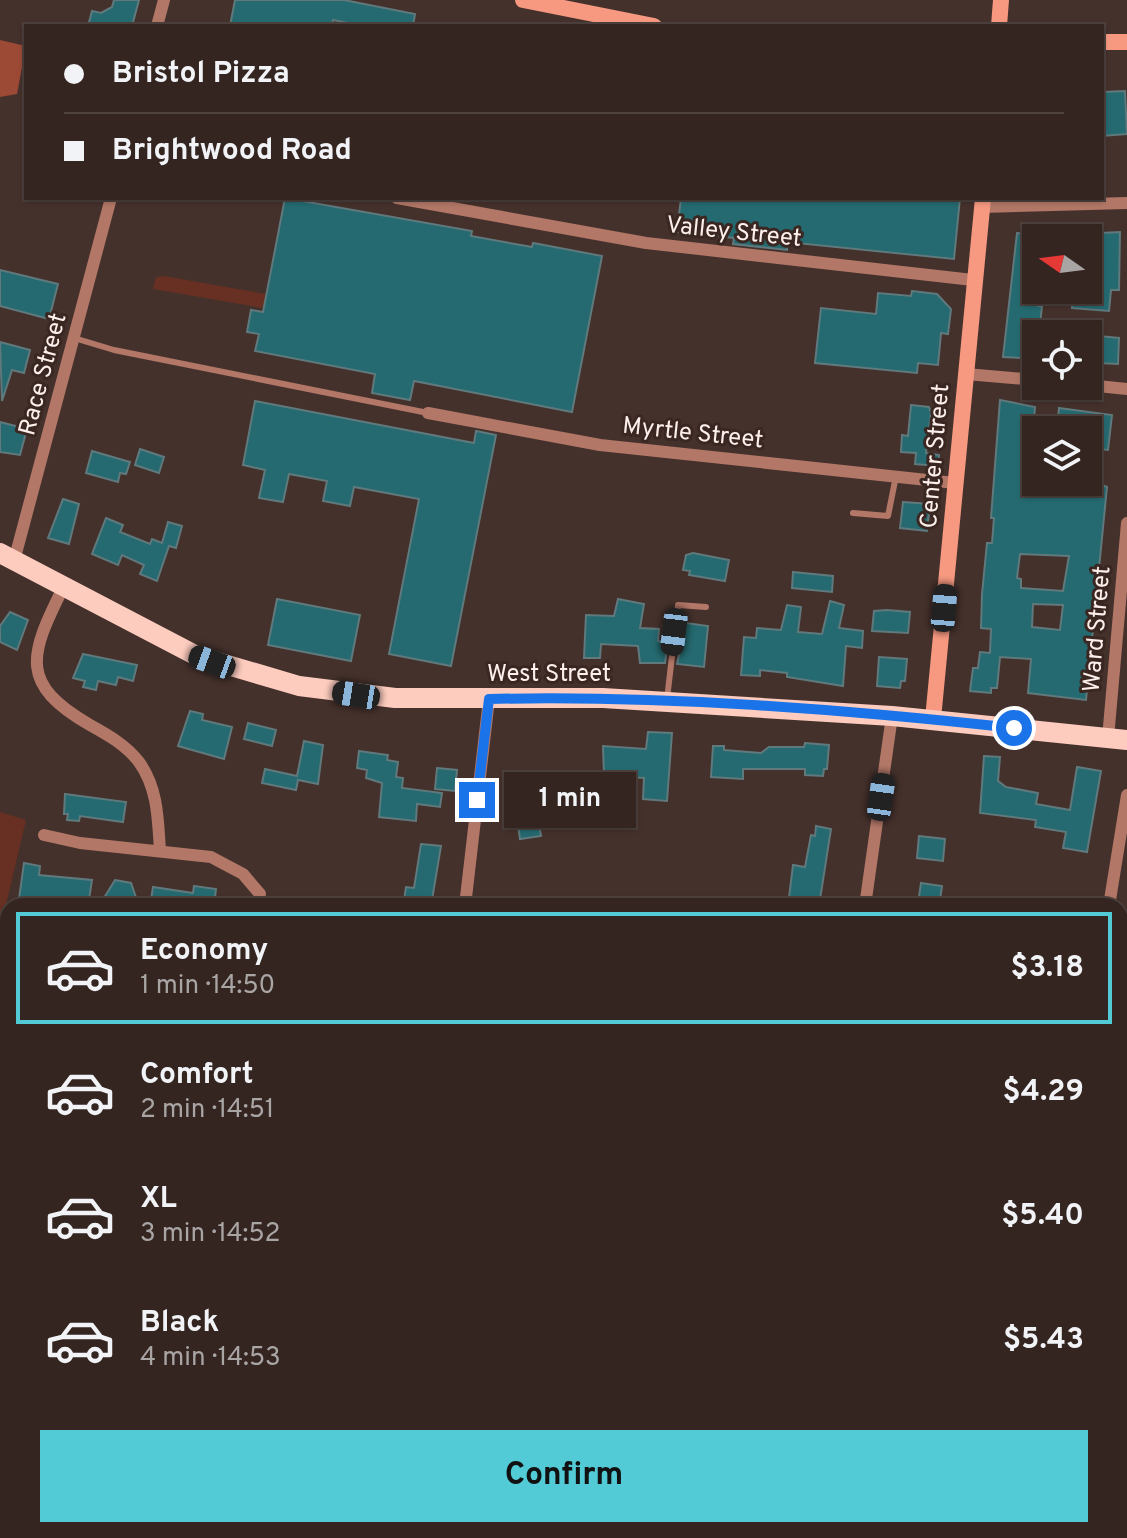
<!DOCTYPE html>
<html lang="en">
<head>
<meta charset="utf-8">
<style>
  :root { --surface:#342521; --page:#3c2d2a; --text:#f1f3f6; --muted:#a9a5a5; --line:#4e423f; --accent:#52cbd7 }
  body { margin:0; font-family:Overpass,sans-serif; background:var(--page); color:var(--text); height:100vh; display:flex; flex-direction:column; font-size:30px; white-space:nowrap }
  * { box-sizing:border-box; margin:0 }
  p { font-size:26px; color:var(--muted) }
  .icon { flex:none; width:44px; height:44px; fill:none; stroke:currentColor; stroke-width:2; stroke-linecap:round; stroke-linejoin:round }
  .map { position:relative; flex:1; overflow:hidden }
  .side { position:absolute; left:0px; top:898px; width:1128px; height:640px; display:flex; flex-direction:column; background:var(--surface); border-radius:24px 24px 0 0; box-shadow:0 2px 6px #0004,0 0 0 2px var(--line) }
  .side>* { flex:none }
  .top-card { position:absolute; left:24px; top:24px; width:1080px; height:176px; border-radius:0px; box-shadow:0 2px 6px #0004,0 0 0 2px var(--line); display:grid; align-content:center; height:176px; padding:0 40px; background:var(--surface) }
  .needle { width:52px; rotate:284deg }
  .fabs { position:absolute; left:1022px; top:224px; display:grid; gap:16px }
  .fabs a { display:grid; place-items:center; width:80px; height:80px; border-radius:0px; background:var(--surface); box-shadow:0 2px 6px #0004,0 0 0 2px var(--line); font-size:40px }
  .end { position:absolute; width:36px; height:36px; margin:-18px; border:10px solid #1a73e8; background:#fff; box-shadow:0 0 0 4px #fff }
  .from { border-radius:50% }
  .bubble { position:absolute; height:56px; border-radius:0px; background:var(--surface); box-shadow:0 2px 6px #0004,0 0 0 2px var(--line); font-size:26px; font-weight:700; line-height:56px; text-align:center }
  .car { position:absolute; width:24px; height:48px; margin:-24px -12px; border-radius:10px; box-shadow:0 0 6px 2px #0007; background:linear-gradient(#222 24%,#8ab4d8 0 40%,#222 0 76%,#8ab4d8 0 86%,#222 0) }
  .top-card b { display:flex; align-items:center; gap:28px; height:76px; font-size:30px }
  .top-card b+b { border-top:2px solid var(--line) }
  .top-card i { width:20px; height:20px; background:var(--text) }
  ul { padding:14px 0 0; list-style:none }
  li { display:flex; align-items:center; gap:24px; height:112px; margin:0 16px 12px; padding:0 24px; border:4px solid transparent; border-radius:0px }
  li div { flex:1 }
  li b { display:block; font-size:30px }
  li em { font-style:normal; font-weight:700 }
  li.selected { border-color:var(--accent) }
  li>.icon { width:72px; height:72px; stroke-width:1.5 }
  .cta { display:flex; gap:16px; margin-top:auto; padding:16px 40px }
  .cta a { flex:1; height:92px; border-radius:0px; background:var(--accent); color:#111; font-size:32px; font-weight:700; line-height:92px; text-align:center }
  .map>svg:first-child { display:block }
  .green { fill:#673022 }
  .forest { fill:#9c4a36 }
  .building { fill:#256a70; stroke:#5f797c; stroke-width:2; fill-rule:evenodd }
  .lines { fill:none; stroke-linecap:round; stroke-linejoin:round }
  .lane { stroke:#b27767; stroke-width:6 }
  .street { stroke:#b27767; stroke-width:12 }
  .secondary { stroke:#f79981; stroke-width:16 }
  .primary { stroke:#fdccbf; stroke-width:20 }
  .route { stroke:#1a73e8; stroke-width:10 }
  .labels { text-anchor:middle; stroke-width:6; stroke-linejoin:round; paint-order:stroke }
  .street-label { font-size:24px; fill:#fcefec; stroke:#3a2722 }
</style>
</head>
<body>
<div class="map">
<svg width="1127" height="1538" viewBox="0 0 1127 1538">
  <rect width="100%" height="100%" fill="#45312c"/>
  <g class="green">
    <polygon points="164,276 266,294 263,308 153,289 156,277"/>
    <polygon points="0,812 26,820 1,926 8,927 8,1530 268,1530 258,1538 0,1538"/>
  </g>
  <polygon class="forest" points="0,40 26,46 17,94 0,97"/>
  <g class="building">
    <polygon points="114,0 139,0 132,26 88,26 92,11 101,13 112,7"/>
    <polygon points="235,0 344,0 415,14 413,26 363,26 333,20 332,26 230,26"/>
    <polygon points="1125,91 1127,134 1102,136 1102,92"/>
    <polygon points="285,198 472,231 471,236 532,247 533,243 602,256 572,412 414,381 410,400 372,393 375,374 255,351 259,334 247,332 251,310 263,312"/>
    <polygon points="681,198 960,198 954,259 787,242 787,250 733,244 734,238 677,232"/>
    <polygon points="1120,232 1119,290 1111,290 1109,311 1072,308 1073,291 1088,290 1088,275 1103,275 1101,233"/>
    <polygon points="1017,233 1036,235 1036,290 1040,290 1038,306 1042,306 1040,325 1036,325 1036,356 1022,354 1022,358 1003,357"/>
    <polygon points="0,270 58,284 49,319 0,306"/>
    <polygon points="912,291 937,294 951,309 948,334 941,333 938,365 918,363 917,373 815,363 821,308 876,314 878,293 911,296"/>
    <polygon points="1099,336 1119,338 1118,364 1098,363"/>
    <polygon points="0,342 30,350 24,373 12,370 2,401"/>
    <path d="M1000 400 1035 407 1030 469 1036 470V482H1045V487L1072 491 1073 482H1095L1107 487 1086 700 1028 693 1031 659 1000 657 997 688H991V693L970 691 973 668H978L980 652 990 653 991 629 981 628 982 594 987 543H992L994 518H991ZM1020 554 1069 556 1063 591 1021 588V579L1017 578ZM1033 604 1063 605 1060 630 1032 627Z"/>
    <polygon points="255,401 474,443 476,431 496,435 451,666 389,654 419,499 354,487 350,506 323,501 327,481 289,474 283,502 259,498 265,470 243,465"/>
    <polygon points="911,405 929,407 931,413 926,453 939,455 938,466 915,464 916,453 901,452 902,435 908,436"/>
    <polygon points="1059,408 1112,415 1108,450 1099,449 1096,475 1088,475 1088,430 1057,430"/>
    <polygon points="0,422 27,429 20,455 0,452"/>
    <polygon points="140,449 164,457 159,473 135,465"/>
    <polygon points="92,451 130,462 126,474 120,473 118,482 86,473"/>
    <polygon points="63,499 79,504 69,544 48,538"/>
    <polygon points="903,502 930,504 927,531 900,528"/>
    <polygon points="106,518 123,525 120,532 150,544 152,539 162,543 168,522 182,526 176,548 169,546 157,581 140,574 144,565 122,555 118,565 92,554"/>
    <polygon points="693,553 729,560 725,581 689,575 690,571 683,570 686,555"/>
    <polygon points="793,572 833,576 832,592 792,588"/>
    <polygon points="277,599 360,615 351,661 268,645"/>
    <polygon points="618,599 644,604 640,628 659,629 658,641 668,642 665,663 640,663 638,646 601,644 600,658 584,658 586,615 614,616"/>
    <polygon points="830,601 844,605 839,628 863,631 862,648 846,646 843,686 787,677 787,673 760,670 760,676 741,675 744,637 756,638 757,628 781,630 787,605 801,607 798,632 822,634"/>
    <polygon points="887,610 910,612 908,633 872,631 874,611"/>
    <polygon points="10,612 28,620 17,650 0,642 0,626"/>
    <polygon points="686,623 708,626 704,667 677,664"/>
    <polygon points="83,654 137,665 133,681 118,677 116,685 98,681 96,690 83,687 85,681 73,678"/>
    <polygon points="879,657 907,659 905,681 901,681 900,688 877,686"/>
    <polygon points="190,711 203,714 202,720 232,727 224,759 178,746"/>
    <polygon points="248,723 276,730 272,746 244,739"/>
    <polygon points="648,732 672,733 667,801 643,799 644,778 604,776 603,746 646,749"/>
    <polygon points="304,741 323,745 318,784 298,780 296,790 262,783 265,769 297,776"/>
    <polygon points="805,743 829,745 827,769 824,769 823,776 805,775 805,769 743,769 743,779 711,777 713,746 724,746 724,750 761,753 769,747 804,747"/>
    <polygon points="359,751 388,755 387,760 398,762 396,777 403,778 402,788 442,793 440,807 417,804 416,821 379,817 382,783 366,778 367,770 357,768"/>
    <polygon points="984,756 1000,757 998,781 1006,787 1038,793 1036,804 1070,810 1077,767 1101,771 1087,852 1063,848 1066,832 1035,827 1036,820 980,813"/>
    <polygon points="437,768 457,770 455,791 435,789"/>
    <polygon points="65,794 126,802 123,822 80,816 79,821 67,820 68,814 64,814"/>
    <polygon points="538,809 544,812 545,825 539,825 541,836 520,839 516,811"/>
    <polygon points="816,826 831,829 819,906 788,906 793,865 805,867 811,835 815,836"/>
    <polygon points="919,836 945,839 943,861 917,858"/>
    <polygon points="421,844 441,846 431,906 412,906 412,902 404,900 406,887 414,888"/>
    <polygon points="24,863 40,866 39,875 92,880 88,906 31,899 30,906 18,906"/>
    <polygon points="115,880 131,883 139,906 99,906"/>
    <polygon points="921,883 942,886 940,900 919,897"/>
    <polygon points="194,886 216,889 214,906 150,906 153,887 193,893"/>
  </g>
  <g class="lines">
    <g class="lane">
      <polyline points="74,338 114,350 428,413"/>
      <polyline points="853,513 888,516 896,476"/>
      <polyline points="667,699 678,605 706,607"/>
    </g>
    <g class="street">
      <polyline points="157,26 164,0"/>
      <polyline points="397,198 646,243 973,280"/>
      <polyline points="982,207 1127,203"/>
      <polyline points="966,374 1036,380"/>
      <polyline points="1088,385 1127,389"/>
      <polyline points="428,413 600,445 955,483"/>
      <polyline points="14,561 111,198"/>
      <path d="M63 588C29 656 19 684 90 725 108 735 126 745 139 762 158 788 158 820 160 851"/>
      <polyline points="1108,738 1127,523"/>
      <polyline points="44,835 80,843 211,857 243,874 260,894"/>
      <polyline points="465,906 489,699"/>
      <polyline points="865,906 892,716"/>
      <polyline points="1109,906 1127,795"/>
      <polyline points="1120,1028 1127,1029"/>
      <polyline points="1120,1283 1127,1284"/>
      <polyline points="269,1538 276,1530"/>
      <polyline points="532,1538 533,1530"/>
      <polyline points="769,1538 771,1530"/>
      <polyline points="1011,1538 1012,1530"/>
    </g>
    <g class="secondary">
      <polyline points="523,0 654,26"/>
      <polyline points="999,26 1001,0"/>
      <polyline points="1102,42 1127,42"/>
      <polyline points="933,719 983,198"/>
    </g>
    <polyline class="primary" points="0,553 197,656 299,686 395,698 603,698 892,716 1127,740"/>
  </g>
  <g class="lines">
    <path class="route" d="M477 800 489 699C664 695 840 709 1014 728"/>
  </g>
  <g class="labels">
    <g class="street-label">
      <text transform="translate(734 231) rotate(6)" y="8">Valley Street</text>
      <text transform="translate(42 374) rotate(-75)" y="8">Race Street</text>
      <text transform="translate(693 432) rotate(6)" y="8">Myrtle Street</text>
      <text transform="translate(934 456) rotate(-85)" y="8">Center Street</text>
      <text transform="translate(1096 629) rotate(-85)" y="8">Ward Street</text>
      <text x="549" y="681">West Street</text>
    </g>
  </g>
</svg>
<div class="fabs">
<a><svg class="needle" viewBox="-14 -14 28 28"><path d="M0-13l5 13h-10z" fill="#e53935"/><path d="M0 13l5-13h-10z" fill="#a9a5a5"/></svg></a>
<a><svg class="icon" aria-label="locate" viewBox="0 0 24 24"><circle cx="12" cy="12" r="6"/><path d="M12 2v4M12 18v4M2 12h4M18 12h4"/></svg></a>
<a><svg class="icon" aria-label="layers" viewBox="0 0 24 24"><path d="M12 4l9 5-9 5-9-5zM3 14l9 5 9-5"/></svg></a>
</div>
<i class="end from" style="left:1014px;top:728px"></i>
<i class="end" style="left:477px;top:800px"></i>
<div class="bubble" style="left:504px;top:772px;width:132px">1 min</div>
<i class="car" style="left:944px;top:608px;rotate:5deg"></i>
<i class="car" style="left:674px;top:632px;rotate:187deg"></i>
<i class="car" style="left:212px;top:662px;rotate:290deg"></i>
<i class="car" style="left:356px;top:695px;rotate:279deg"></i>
<i class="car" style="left:881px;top:797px;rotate:8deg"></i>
<div class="top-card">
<b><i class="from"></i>Bristol Pizza</b>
<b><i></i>Brightwood Road</b>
</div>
<section class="side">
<ul>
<li class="selected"><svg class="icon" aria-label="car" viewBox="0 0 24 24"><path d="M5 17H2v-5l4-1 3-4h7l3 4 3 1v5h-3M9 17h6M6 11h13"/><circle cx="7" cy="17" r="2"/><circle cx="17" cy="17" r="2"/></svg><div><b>Economy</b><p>1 min · 14:50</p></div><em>$3.18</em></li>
<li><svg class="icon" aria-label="car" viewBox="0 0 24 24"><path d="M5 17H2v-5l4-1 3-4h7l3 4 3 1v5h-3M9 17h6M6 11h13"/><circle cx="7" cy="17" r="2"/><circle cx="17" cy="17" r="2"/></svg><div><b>Comfort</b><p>2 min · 14:51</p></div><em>$4.29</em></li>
<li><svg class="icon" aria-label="car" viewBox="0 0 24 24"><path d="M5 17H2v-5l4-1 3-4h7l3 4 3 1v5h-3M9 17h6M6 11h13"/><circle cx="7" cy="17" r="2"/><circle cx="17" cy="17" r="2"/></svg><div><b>XL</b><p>3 min · 14:52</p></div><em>$5.40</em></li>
<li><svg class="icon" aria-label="car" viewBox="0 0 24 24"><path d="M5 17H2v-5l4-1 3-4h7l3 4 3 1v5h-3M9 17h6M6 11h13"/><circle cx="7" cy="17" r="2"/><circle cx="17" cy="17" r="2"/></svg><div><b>Black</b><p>4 min · 14:53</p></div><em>$5.43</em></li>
</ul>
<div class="cta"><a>Confirm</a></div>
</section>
</div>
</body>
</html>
